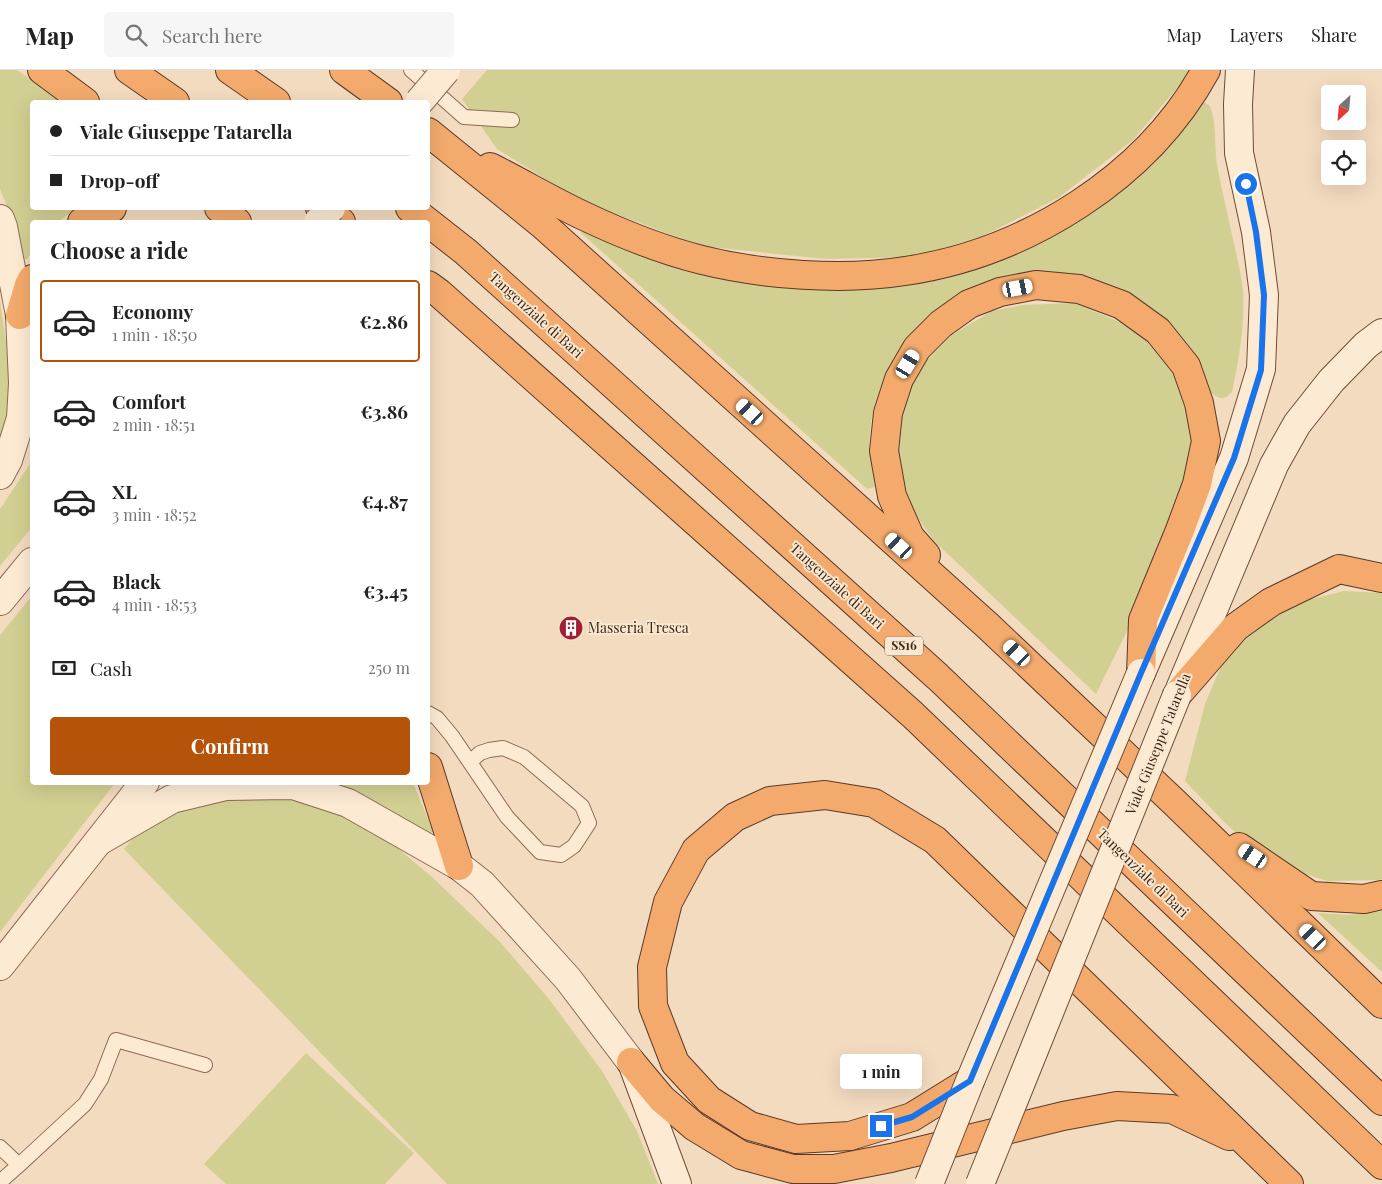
<!DOCTYPE html>
<html lang="en">
<head>
<meta charset="utf-8">
<style>
  :root { --surface:#fff; --page:#f6f6f6; --text:#222; --muted:#767676; --line:#e0e0e0; --accent:#b45309 }
  body { margin:0; font-family:"Playfair Display",serif; background:var(--page); color:var(--text); height:100vh; display:flex; flex-direction:column; font-size:19px; white-space:nowrap }
  * { box-sizing:border-box; margin:0 }
  p { font-size:16px; color:var(--muted) }
  .icon { flex:none; width:28px; height:28px; fill:none; stroke:currentColor; stroke-width:2; stroke-linecap:round; stroke-linejoin:round }
  .map { position:relative; flex:1; overflow:hidden }
  .drawer { position:absolute; left:30px; top:150px; width:400px; height:565px; display:flex; flex-direction:column; background:var(--surface); border-radius:5px; box-shadow:0 5px 20px #0002 }
  .drawer>* { flex:none }
  .guide { position:absolute; left:30px; top:30px; width:400px; height:110px; border-radius:5px; box-shadow:0 5px 20px #0002; display:grid; align-content:center; height:110px; padding:0 20px; background:var(--surface) }
  .needle { width:32px; rotate:206deg }
  .controls { position:absolute; left:1321px; top:15px; display:grid; gap:10px }
  .controls a { display:grid; place-items:center; width:45px; height:45px; border-radius:5px; background:var(--surface); box-shadow:0 5px 20px #0002; font-size:25px }
  .end { position:absolute; width:22px; height:22px; margin:-11px; border:6px solid #1a73e8; background:#fff; box-shadow:0 0 0 2px #fff }
  .from { border-radius:50% }
  .bubble { position:absolute; height:35px; border-radius:5px; background:var(--surface); box-shadow:0 5px 20px #0002; font-size:16px; font-weight:700; line-height:35px; text-align:center }
  .car { position:absolute; width:15px; height:30px; margin:-15px -8px; border-radius:6px; box-shadow:0 0 4px 1px #0007; background:linear-gradient(#fff 24%,#345 0 40%,#fff 0 76%,#345 0 86%,#fff 0) }
  .guide b { display:flex; align-items:center; gap:18px; height:48px; font-size:19px }
  .guide b+b { border-top:1px solid var(--line) }
  .guide i { width:12px; height:12px; background:var(--text) }
  ul { padding:0; list-style:none }
  li { display:flex; align-items:center; gap:15px; height:82px; margin:0 10px 8px; padding:0 10px; border:2px solid transparent; border-radius:5px }
  li div { flex:1 }
  li b { display:block; font-size:19px }
  li em { font-style:normal; font-weight:700 }
  li.current { border-color:var(--accent) }
  li>.icon { width:45px; height:45px; stroke-width:1.5 }
  h2 { padding:0 20px; font-size:22px; line-height:60px }
  .pay { display:flex; align-items:center; gap:12px; height:55px; padding:0 20px; font-size:19px }
  .pay p { margin-inline-start:auto }
  .button { display:flex; gap:10px; margin-top:auto; padding:10px 20px }
  .button a { flex:1; height:58px; border-radius:5px; background:var(--accent); color:#fff; font-size:20px; font-weight:700; line-height:58px; text-align:center }
  header { display:flex; align-items:center; gap:30px; box-sizing:border-box; height:70px; padding:0 25px; background:var(--surface); border-bottom:1px solid var(--line) }
  header strong { font-size:24px }
  nav { display:flex; gap:28px; margin-inline-start:auto; font-size:18px }
  .search { width:350px; height:45px; background:var(--page); display:flex; align-items:center; gap:12px; box-sizing:border-box; padding:0 18px; border-radius:5px; color:var(--muted); font-size:19px }
  .map>svg:first-child { display:block }
  .green { fill:#d2cf92 }
  .lines { fill:none; stroke-linecap:round; stroke-linejoin:round }
  .service-casing { stroke:#8d6a55; stroke-width:16 }
  .tertiary-casing { stroke:#8d6a55; stroke-width:30 }
  .secondary-casing { stroke:#6f4b38; stroke-width:30 }
  .trunk-casing { stroke:#5a392a; stroke-width:30 }
  .service { stroke:#fcead3; stroke-width:14 }
  .tertiary { stroke:#fcead3; stroke-width:28 }
  .secondary { stroke:#fcead3; stroke-width:28 }
  .trunk { stroke:#f3aa6c; stroke-width:28 }
  .tertiary-bridge-casing { stroke:#8d6a55; stroke-width:30; stroke-linecap:butt }
  .secondary-bridge-casing { stroke:#6f4b38; stroke-width:30; stroke-linecap:butt }
  .tertiary-bridge { stroke:#fcead3; stroke-width:28 }
  .secondary-bridge { stroke:#fcead3; stroke-width:28 }
  .route { stroke:#1a73e8; stroke-width:6 }
  .labels { text-anchor:middle; stroke-width:4; stroke-linejoin:round; paint-order:stroke }
  .shield { fill:#f9e7cf; stroke:#746051; stroke-width:1 }
  .shield-label { font-size:12px; font-weight:bold; fill:#3b261b }
  .street-label { font-size:14px; fill:#3b261b; stroke:#f9e7cf }
  .poi-label { font-size:14px; fill:#3b261b; stroke:#f9e7cf; text-anchor:start }
</style>
</head>
<body>
<header>
<strong>Map</strong>
<div class="search"><svg class="icon" aria-label="search" viewBox="0 0 24 24"><circle cx="10" cy="10" r="6"/><path d="M15 15l6 6"/></svg>Search here</div>
<nav><a>Map</a><a>Layers</a><a>Share</a></nav>
</header>
<div class="map">
<svg width="1382" height="1114" viewBox="0 0 1382 1114">
  <rect width="100%" height="100%" fill="#f3dbbf"/>
  <g class="green">
    <polygon points="0,0 17,0 61,32 32,32 32,138 76,138 58,152 32,152 32,182 27,189 22,190 9,141 0,119"/>
    <polygon points="487,0 1190,0 1188,5 1133,70 1058,128 983,166 915,187 825,189 701,176 579,130 497,79 462,29"/>
    <path d="M1203 32 1209 35C1217 49 1214 76 1217 94 1221 118 1227 141 1232 165 1236 183 1241 202 1243 221 1245 255 1239 289 1232 322 1223 331 1221 329 1211 323L1179 265 1153 240 1119 219 1093 209 1059 203 1032 202 1001 207 980 214 953 228 934 242 913 263 897 285 883 311 875 333 871 352 869 376 875 417 867 419 580 162H587L650 188 977 196Z"/>
    <path d="M0 231C5 267 14 307 8 344 6 353 3 361 0 370Z"/>
    <polygon points="1074,233 1115,250 1148,269 1173,303 1196,366 1178,432 1133,549 1096,624 934,471 904,428 894,376 913,305 950,266 992,241 1023,235"/>
    <polygon points="32,391 32,457 0,496 0,439"/>
    <polygon points="1344,521 1382,523 1382,809 1379,810 1327,811 1284,797 1263,786 1224,752 1185,711 1205,634 1228,580 1283,536"/>
    <polygon points="32,526 32,712 115,713 0,862 0,565"/>
    <polygon points="330,713 413,713 433,761 429,766 373,731"/>
    <path d="M267 726 304 729 346 743 388 770 432 807 500 872 549 929 602 1001 637 1061 658 1114H447L124 779C129 773 134 766 140 762 175 734 224 729 267 726Z"/>
    <polygon points="1382,840 1382,902 1318,843 1350,845"/>
    <polygon points="306,983 414,1083 385,1114 226,1114 204,1094"/>
  </g>
  <g class="lines">
    <defs>
      <g id="service">
        <polyline points="411,0 464,47 512,50"/>
        <polyline points="428,643 437,648 452,666 507,747 540,782 561,785 574,776 589,753 582,736 524,687 503,678 489,680 480,683 470,692"/>
        <polyline points="0,1077 19,1095 85,1034 101,1009 116,970 205,995"/>
        <polyline points="0,1112 19,1095"/>
      </g>
      <g id="tertiary">
        <polyline points="0,149 3,157 20,245 23,313 21,348 8,390 0,405"/>
        <polyline points="0,531 32,492"/>
        <polyline points="99,771 172,729 226,716 293,715 348,733 459,796 482,814 568,909 631,992"/>
        <polyline points="0,896 145,712"/>
      </g>
      <g id="secondary">
        <polyline points="1141,603 1234,388 1261,299 1264,225 1256,162 1239,83 1238,34 1240,0"/>
        <polyline points="1180,619 1274,395 1297,354 1331,311 1366,275 1382,263"/>
        <polyline points="634,998 677,1114"/>
      </g>
      <g id="trunk">
        <polyline points="42,0 85,32"/>
        <polyline points="129,0 175,32"/>
        <polyline points="230,0 276,32"/>
        <polyline points="344,0 388,32"/>
        <polyline points="428,62 543,155 988,556 1175,733 1382,934"/>
        <path d="M490 97C522 113 552 131 584 146 622 164 662 180 702 190 763 205 843 211 905 201 1026 183 1147 108 1206 0"/>
        <polyline points="219,138 237,152"/>
        <polyline points="320,138 341,152"/>
        <polyline points="410,138 466,182 938,607 1382,1031"/>
        <polyline points="82,152 91,146 112,138"/>
        <polyline points="428,215 439,223 913,645 1382,1095"/>
        <polyline points="20,245 29,215 32,209"/>
        <polyline points="926,485 910,467 892,426 884,381 888,343 899,309 917,278 941,254 969,234 1000,222 1036,215 1079,219 1122,235 1158,261 1186,296 1199,333 1206,371 1197,414 1180,460 1143,550 1141,603"/>
        <polyline points="1177,625 1236,557 1271,532 1339,499 1382,508"/>
        <polyline points="428,697 459,796"/>
        <polyline points="1239,777 1311,826 1364,829 1382,825"/>
        <polyline points="631,992 662,1029 695,1057 741,1085 793,1099 834,1099 891,1088 1063,1046 1117,1036 1172,1039 1229,1066"/>
        <polyline points="970,1011 912,1047 850,1066 796,1069 750,1056 709,1030 675,993 653,936 652,897 668,832 696,780 735,747 770,731 825,725 874,733 935,770 1289,1114"/>
      </g>
    </defs>
    <use href="#service" class="service-casing"/>
    <use href="#tertiary" class="tertiary-casing"/>
    <use href="#secondary" class="secondary-casing"/>
    <use href="#trunk" class="trunk-casing"/>
    <use href="#service" class="service"/>
    <use href="#tertiary" class="tertiary"/>
    <use href="#secondary" class="secondary"/>
    <use href="#trunk" class="trunk"/>
    <defs>
      <g id="tertiary-bridge">
        <polyline points="419,32 446,0"/>
        <polyline points="318,152 331,138"/>
      </g>
      <g id="secondary-bridge">
        <polyline points="929,1114 970,1011 1141,603"/>
        <polyline points="980,1114 1177,625"/>
      </g>
    </defs>
    <use href="#tertiary-bridge" class="tertiary-bridge-casing"/>
    <use href="#secondary-bridge" class="secondary-bridge-casing"/>
    <use href="#tertiary-bridge" class="tertiary-bridge"/>
    <use href="#secondary-bridge" class="secondary-bridge"/>
  </g>
  <g class="lines">
    <polyline class="route" points="881,1056 912,1047 970,1011 1141,603 1234,388 1261,300 1264,225 1256,162 1246,114"/>
  </g>
  <defs>
    <symbol id="building-disc" viewBox="-11 -11 22 22"><circle r="9.5" fill="#a31e34" stroke="#f9e7cf"/><path d="M-4-6H4V6H1V3H-1V6H-4ZM-2.5-4.3h1.7v1.8h-1.7ZM.8-4.3h1.7v1.8H.8ZM-2.5-1h1.7V.8h-1.7ZM.8-1h1.7V.8H.8Z" fill="#fff"/></symbol>
  </defs>
  <g fill-rule="evenodd">
    <use href="#building-disc" x="557" y="544" width="28" height="28"/>
  </g>
  <g class="labels">
    <rect class="shield" x="885" y="566.5" width="38" height="19" rx="4"/>
    <g class="shield-label">
      <text x="904" y="580">SS16</text>
    </g>
    <g class="street-label">
      <text transform="translate(536 245) rotate(42)" y="5">Tangenziale di Bari</text>
      <text transform="translate(837 516) rotate(42)" y="5">Tangenziale di Bari</text>
      <text transform="translate(1158 674) rotate(-68)" y="5">Viale Giuseppe Tatarella</text>
      <text transform="translate(1143 803) rotate(44)" y="5">Tangenziale di Bari</text>
    </g>
    <g class="poi-label">
      <text x="588" y="563">Masseria Tresca</text>
    </g>
  </g>
</svg>
<div class="controls">
<a><svg class="needle" viewBox="-14 -14 28 28"><path d="M0-13l5 13h-10z" fill="#e53935"/><path d="M0 13l5-13h-10z" fill="#767676"/></svg></a>
<a><svg class="icon" aria-label="locate" viewBox="0 0 24 24"><circle cx="12" cy="12" r="6"/><path d="M12 2v4M12 18v4M2 12h4M18 12h4"/></svg></a>
</div>
<i class="end from" style="left:1246px;top:114px"></i>
<i class="end" style="left:881px;top:1056px"></i>
<div class="bubble" style="left:840px;top:984px;width:82px">1 min</div>
<i class="car" style="left:1018px;top:218px;rotate:79deg"></i>
<i class="car" style="left:908px;top:294px;rotate:31deg"></i>
<i class="car" style="left:750px;top:342px;rotate:312deg"></i>
<i class="car" style="left:899px;top:476px;rotate:312deg"></i>
<i class="car" style="left:1017px;top:583px;rotate:313deg"></i>
<i class="car" style="left:1253px;top:786px;rotate:304deg"></i>
<i class="car" style="left:1313px;top:867px;rotate:314deg"></i>
<div class="guide">
<b><i class="from"></i>Viale Giuseppe Tatarella</b>
<b><i></i>Drop-off</b>
</div>
<section class="drawer">
<h2>Choose a ride</h2>
<ul>
<li class="current"><svg class="icon" aria-label="car" viewBox="0 0 24 24"><path d="M5 17H2v-5l4-1 3-4h7l3 4 3 1v5h-3M9 17h6M6 11h13"/><circle cx="7" cy="17" r="2"/><circle cx="17" cy="17" r="2"/></svg><div><b>Economy</b><p>1 min · 18:50</p></div><em>€2.86</em></li>
<li><svg class="icon" aria-label="car" viewBox="0 0 24 24"><path d="M5 17H2v-5l4-1 3-4h7l3 4 3 1v5h-3M9 17h6M6 11h13"/><circle cx="7" cy="17" r="2"/><circle cx="17" cy="17" r="2"/></svg><div><b>Comfort</b><p>2 min · 18:51</p></div><em>€3.86</em></li>
<li><svg class="icon" aria-label="car" viewBox="0 0 24 24"><path d="M5 17H2v-5l4-1 3-4h7l3 4 3 1v5h-3M9 17h6M6 11h13"/><circle cx="7" cy="17" r="2"/><circle cx="17" cy="17" r="2"/></svg><div><b>XL</b><p>3 min · 18:52</p></div><em>€4.87</em></li>
<li><svg class="icon" aria-label="car" viewBox="0 0 24 24"><path d="M5 17H2v-5l4-1 3-4h7l3 4 3 1v5h-3M9 17h6M6 11h13"/><circle cx="7" cy="17" r="2"/><circle cx="17" cy="17" r="2"/></svg><div><b>Black</b><p>4 min · 18:53</p></div><em>€3.45</em></li>
</ul>
<div class="pay"><svg class="icon" aria-label="cash" viewBox="0 0 24 24"><path d="M3 7h18v10H3z"/><circle cx="12" cy="12" r="2"/></svg>Cash<p>250 m</p></div>
<div class="button"><a>Confirm</a></div>
</section>
</div>
</body>
</html>
